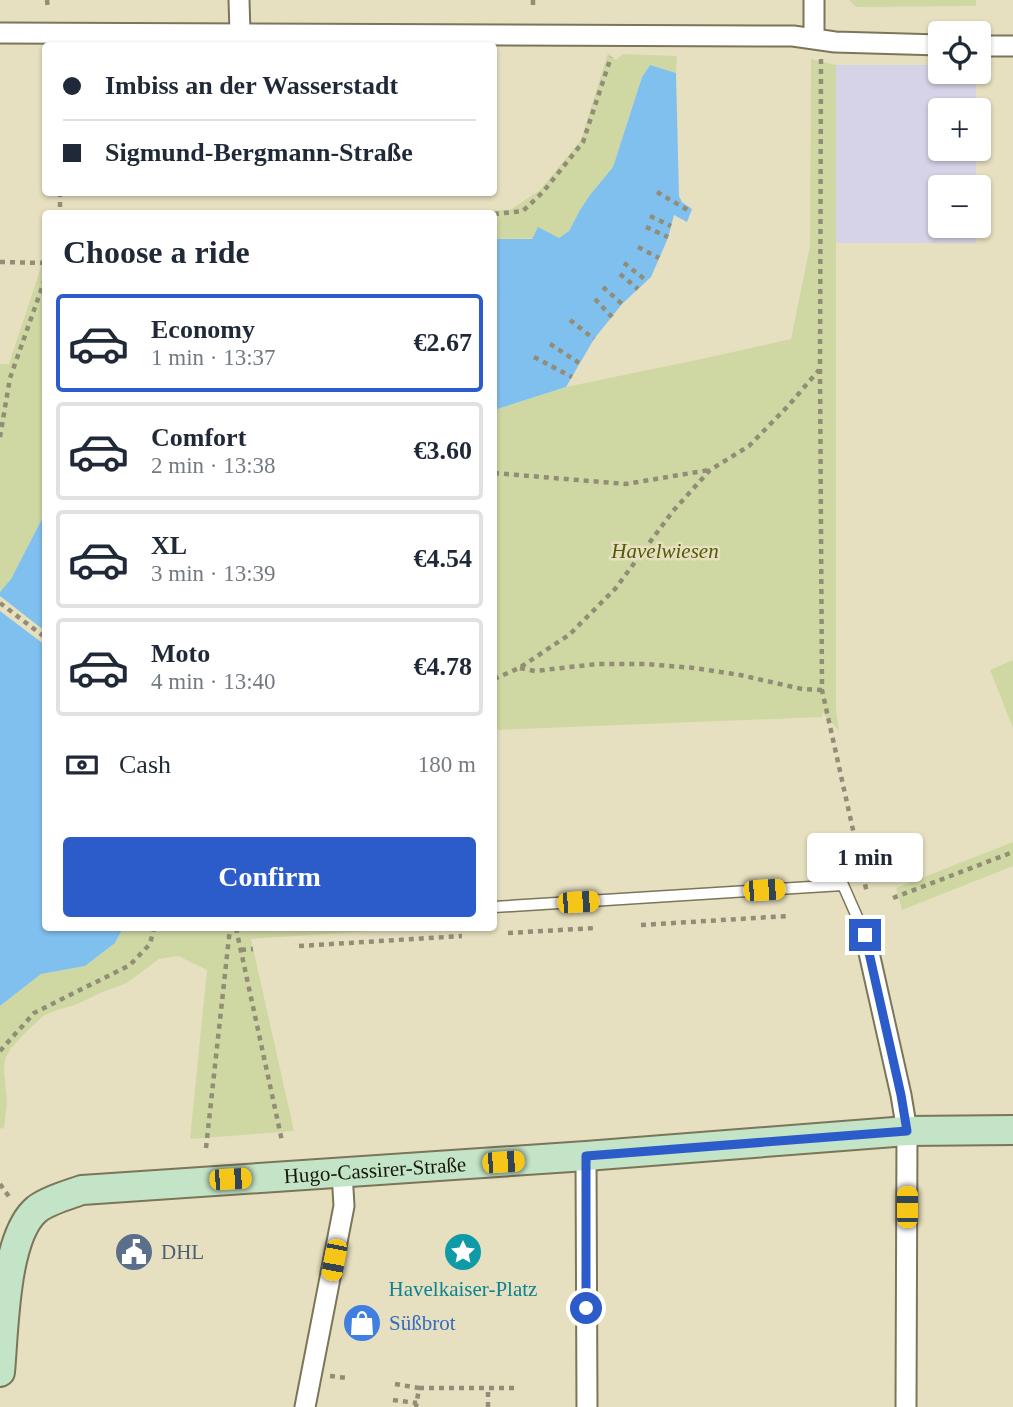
<!DOCTYPE html>
<html lang="en">
<head>
<meta charset="utf-8">
<style>
  :root { --surface:#fff; --page:#f6f6f7; --text:#1f2937; --muted:#747a83; --line:#e0e1e3; --accent:#2c5bca }
  body { margin:0; font-family:Georgia,serif; background:var(--page); color:var(--text); height:100vh; display:flex; flex-direction:column; font-size:26px; white-space:nowrap }
  * { box-sizing:border-box; margin:0 }
  p { font-size:23px; color:var(--muted) }
  .icon { flex:none; width:38px; height:38px; fill:none; stroke:currentColor; stroke-width:2; stroke-linecap:round; stroke-linejoin:round }
  .map { position:relative; flex:1; overflow:hidden }
  .drawer { position:absolute; left:42px; top:210px; width:455px; height:721px; display:flex; flex-direction:column; background:var(--surface); border-radius:7px; box-shadow:0 2px 5px #0004 }
  .drawer>* { flex:none }
  .guide { position:absolute; left:42px; top:42px; width:455px; height:154px; border-radius:7px; box-shadow:0 2px 5px #0004; display:grid; align-content:center; height:154px; padding:0 21px; background:var(--surface) }
  .fabs { position:absolute; left:928px; top:21px; display:grid; gap:14px }
  .fabs a { display:grid; place-items:center; width:63px; height:63px; border-radius:7px; background:var(--surface); box-shadow:0 2px 5px #0004; font-size:35px }
  .end { position:absolute; width:32px; height:32px; margin:-16px; border:9px solid #2c5bca; background:#fff; box-shadow:0 0 0 4px #fff }
  .from { border-radius:50% }
  .bubble { position:absolute; height:49px; border-radius:7px; background:var(--surface); box-shadow:0 2px 5px #0004; font-size:23px; font-weight:700; line-height:49px; text-align:center }
  .car { position:absolute; width:21px; height:42px; margin:-21px -10px; border-radius:9px; box-shadow:0 0 5px 2px #0007; background:linear-gradient(#f5c518 24%,#345 0 40%,#f5c518 0 76%,#345 0 86%,#f5c518 0) }
  .guide b { display:flex; align-items:center; gap:24px; height:66px; font-size:26px }
  .guide b+b { border-top:2px solid var(--line) }
  .guide i { width:18px; height:18px; background:var(--text) }
  ul { padding:0; list-style:none }
  li { display:flex; align-items:center; gap:21px; height:98px; margin:0 14px 10px; padding:0 7px; border:4px solid var(--line); border-radius:7px }
  li div { flex:1 }
  li b { display:block; font-size:26px }
  li em { font-style:normal; font-weight:700 }
  li.current { border-color:var(--accent) }
  li>.icon { width:63px; height:63px; stroke-width:1.5 }
  h2 { padding:0 21px; font-size:32px; line-height:84px }
  .pay { display:flex; align-items:center; gap:18px; height:77px; padding:0 21px; font-size:26px }
  .pay p { margin-inline-start:auto }
  .cta { display:flex; gap:14px; margin-top:auto; padding:14px 21px }
  .cta a { flex:1; height:80px; border-radius:7px; background:var(--accent); color:#fff; font-size:28px; font-weight:700; line-height:80px; text-align:center }
  .map>svg:first-child { display:block }
  .commercial { fill:#d6d2e7 }
  .green { fill:#cfd8a3 }
  .water { fill:#80c0ef }
  .pier { fill:#e6e0c0 }
  .lines { fill:none; stroke-linecap:round; stroke-linejoin:round }
  .lane-casing { stroke:#7b7559; stroke-width:13 }
  .street-casing { stroke:#7b7559; stroke-width:23 }
  .secondary-casing { stroke:#7b7559; stroke-width:32 }
  .path { stroke:#928d76; stroke-width:4.5; stroke-dasharray:5 5; stroke-linecap:butt }
  .lane { stroke:#fff; stroke-width:10 }
  .street { stroke:#fff; stroke-width:19 }
  .secondary { stroke:#c3e4c7; stroke-width:28 }
  .route { stroke:#2c5bca; stroke-width:9 }
  .labels { text-anchor:middle; stroke-width:5; stroke-linejoin:round; paint-order:stroke }
  .park-label { font-size:21px; font-style:italic; fill:#535b07; stroke:#e6e0c0 }
  .street-label { font-size:21px; fill:#18160b; stroke:#e6e0c0 }
  .service-label { font-size:21px; fill:#4e5e75; stroke:#e6e0c0; text-anchor:start }
  .culture-label { font-size:21px; fill:#0d838f; stroke:#e6e0c0 }
  .shop-label { font-size:21px; fill:#366cbe; stroke:#e6e0c0; text-anchor:start }
</style>
</head>
<body>
<div class="map">
<svg width="1013" height="1407" viewBox="0 0 1013 1407">
  <rect width="100%" height="100%" fill="#e6e0c0"/>
  <polygon class="commercial" points="836,65 940,65 940,72 976,72 976,110 940,110 940,149 976,149 976,187 940,187 940,226 976,226 976,243 836,243"/>
  <g class="green">
    <polygon points="849,0 976,0 976,6 856,7"/>
    <polygon points="608,53 616,60 623,54 677,56 676,73 650,65 642,77 613,167 590,195 580,210 569,231 559,238 494,239 494,214 223,214 510,210 540,190 581,140"/>
    <polygon points="811,59 836,65 836,709 839,731 822,712 822,717 494,730 494,410 566,387 706,358 791,339 810,246"/>
    <polygon points="45,255 45,513 11,579 0,592 0,364 9,364"/>
    <polygon points="1013,660 1013,728 990,670"/>
    <polygon points="1013,842 1013,866 902,910 896,888"/>
    <polygon points="123,928 371,928 371,931 251,939 294,1131 190,1139 207,970 178,956 159,959 127,983 100,993 75,1005 57,1010 43,1016 27,1031 11,1048 5,1059 4,1070 7,1102 4,1129 0,1128 0,1006 41,974 85,966 115,943"/>
  </g>
  <g class="water">
    <polygon points="650,65 676,73 679,196 682,202 692,209 687,222 674,215 668,238 651,277 622,304 594,339 566,387 494,410 494,239 532,239 538,227 559,238 569,231 580,210 590,195 613,167 642,77"/>
    <polygon points="45,513 46,928 123,928 115,943 85,966 41,974 0,1006 0,592 11,579"/>
  </g>
  <polygon class="pier" points="0,596 45,631 45,645 0,611"/>
  <g class="lines">
    <defs>
      <polyline id="lane" points="494,907 843,885 865,935"/>
      <g id="street">
        <polyline points="239,0 240,33"/>
        <polyline points="0,33 793,36 835,42 940,45"/>
        <polyline points="814,38 814,0"/>
        <polyline points="978,46 1013,46"/>
        <polyline points="865,935 901,1095 907,1131 906,1407"/>
        <polyline points="586,1156 587,1407"/>
        <polyline points="305,1407 344,1206 342,1172"/>
      </g>
      <g id="secondary">
        <path id="s1" d="M0 1372C4 1330 4 1236 37 1209 49 1200 68 1195 82 1190L586 1156 907 1131 1013 1130"/>
      </g>
    </defs>
    <use href="#lane" class="lane-casing"/>
    <use href="#street" class="street-casing"/>
    <use href="#secondary" class="secondary-casing"/>
    <g class="path">
      <polyline points="47,0 48,10"/>
      <polyline points="533,0 533,8"/>
      <polyline points="821,59 820,369 822,690 867,893"/>
      <polyline points="60,192 60,214"/>
      <polyline points="657,192 691,212"/>
      <polyline points="494,214 523,211 543,192 583,142 611,57"/>
      <polyline points="650,216 671,226"/>
      <polyline points="646,227 668,237"/>
      <polyline points="638,247 659,258"/>
      <polyline points="0,262 46,263"/>
      <polyline points="624,263 647,281"/>
      <polyline points="620,274 638,289"/>
      <polyline points="603,287 622,304"/>
      <polyline points="595,299 612,317"/>
      <polyline points="570,320 594,339"/>
      <polyline points="550,344 579,363"/>
      <polyline points="534,357 572,377"/>
      <polyline points="0,437 10,378 46,276"/>
      <polyline points="494,473 626,484 709,470"/>
      <polyline points="0,603 46,638"/>
      <polyline points="520,668 535,671 597,664 645,664 694,668 740,675 802,689 822,690"/>
      <polyline points="494,679 519,668 569,635 615,589 673,511 710,470 749,446 788,406 819,370"/>
      <polyline points="893,898 1013,852"/>
      <polyline points="641,925 788,916"/>
      <polyline points="236,928 282,1141"/>
      <polyline points="508,933 595,928"/>
      <polyline points="299,946 462,936"/>
      <polyline points="241,950 253,949"/>
      <polyline points="0,1051 34,1013 130,965 150,944 154,928"/>
      <polyline points="206,1148 230,928"/>
      <polyline points="0,1184 10,1198"/>
      <polyline points="330,1376 347,1378"/>
      <polyline points="395,1384 419,1388 416,1407"/>
      <polyline points="419,1388 514,1388"/>
      <polyline points="393,1400 417,1403"/>
      <polyline points="488,1407 488,1388"/>
    </g>
    <use href="#lane" class="lane"/>
    <use href="#street" class="street"/>
    <use href="#secondary" class="secondary"/>
  </g>
  <g class="lines">
    <polyline class="route" points="586,1308 586,1156 907,1131 901,1095 865,935"/>
  </g>
  <defs>
    <symbol id="civic-disc" viewBox="-11 -11 22 22"><circle r="9.5" fill="#5c6f8a" stroke="#e6e0c0"/><path d="M-.6-6.5H3V-4.5H.6V-3L4-1V1h2V6H-6V1h2V-1L-.6-3ZM-1.2 2.5V6h2.4V2.5Z" fill="#fff"/></symbol>
    <symbol id="sight-disc" viewBox="-11 -11 22 22"><circle r="9.5" fill="#0f9aa8" stroke="#e6e0c0"/><path d="M0-6L1.8-2.2L6-1.7L2.9 1.2L3.7 5.4L0 3.3L-3.7 5.4L-2.9 1.2L-6-1.7L-1.8-2.2Z" fill="#fff"/></symbol>
    <symbol id="shop-disc" viewBox="-11 -11 22 22"><circle r="9.5" fill="#3f7fe0" stroke="#e6e0c0"/><path d="M-5-2.5h2.3a2.7 3.5 0 0 1 5.4 0H5L5.5 6h-11ZM-1.5-2.5h3a1.5 2.3 0 0 0-3 0Z" fill="#fff"/></symbol>
  </defs>
  <g fill-rule="evenodd">
    <use href="#civic-disc" x="112" y="1230" width="44" height="44"/>
    <use href="#sight-disc" x="441" y="1230" width="44" height="44"/>
    <use href="#shop-disc" x="340" y="1301" width="44" height="44"/>
  </g>
  <g class="labels">
    <g class="park-label">
      <text x="665" y="558">Havelwiesen</text>
    </g>
    <g class="street-label">
      <text dy="7" stroke="none"><textPath href="#s1" startOffset="513">Hugo-Cassirer-Straße</textPath></text>
    </g>
    <g class="service-label">
      <text x="161" y="1259">DHL</text>
    </g>
    <g class="culture-label">
      <text x="463" y="1296">Havelkaiser-Platz</text>
    </g>
    <g class="shop-label">
      <text x="389" y="1330">Süßbrot</text>
    </g>
  </g>
</svg>
<div class="fabs">
<a><svg class="icon" aria-label="locate" viewBox="0 0 24 24"><circle cx="12" cy="12" r="6"/><path d="M12 2v4M12 18v4M2 12h4M18 12h4"/></svg></a>
<a>+</a>
<a>−</a>
</div>
<i class="end from" style="left:586px;top:1308px"></i>
<i class="end" style="left:865px;top:935px"></i>
<div class="bubble" style="left:807px;top:833px;width:116px">1 min</div>
<i class="car" style="left:764px;top:890px;rotate:86deg"></i>
<i class="car" style="left:578px;top:902px;rotate:86deg"></i>
<i class="car" style="left:503px;top:1162px;rotate:86deg"></i>
<i class="car" style="left:230px;top:1179px;rotate:87deg"></i>
<i class="car" style="left:907px;top:1207px;rotate:0deg"></i>
<i class="car" style="left:334px;top:1260px;rotate:191deg"></i>
<div class="guide">
<b><i class="from"></i>Imbiss an der Wasserstadt</b>
<b><i></i>Sigmund-Bergmann-Straße</b>
</div>
<section class="drawer">
<h2>Choose a ride</h2>
<ul>
<li class="current"><svg class="icon" aria-label="car" viewBox="0 0 24 24"><path d="M5 17H2v-5l4-1 3-4h7l3 4 3 1v5h-3M9 17h6M6 11h13"/><circle cx="7" cy="17" r="2"/><circle cx="17" cy="17" r="2"/></svg><div><b>Economy</b><p>1 min · 13:37</p></div><em>€2.67</em></li>
<li><svg class="icon" aria-label="car" viewBox="0 0 24 24"><path d="M5 17H2v-5l4-1 3-4h7l3 4 3 1v5h-3M9 17h6M6 11h13"/><circle cx="7" cy="17" r="2"/><circle cx="17" cy="17" r="2"/></svg><div><b>Comfort</b><p>2 min · 13:38</p></div><em>€3.60</em></li>
<li><svg class="icon" aria-label="car" viewBox="0 0 24 24"><path d="M5 17H2v-5l4-1 3-4h7l3 4 3 1v5h-3M9 17h6M6 11h13"/><circle cx="7" cy="17" r="2"/><circle cx="17" cy="17" r="2"/></svg><div><b>XL</b><p>3 min · 13:39</p></div><em>€4.54</em></li>
<li><svg class="icon" aria-label="car" viewBox="0 0 24 24"><path d="M5 17H2v-5l4-1 3-4h7l3 4 3 1v5h-3M9 17h6M6 11h13"/><circle cx="7" cy="17" r="2"/><circle cx="17" cy="17" r="2"/></svg><div><b>Moto</b><p>4 min · 13:40</p></div><em>€4.78</em></li>
</ul>
<div class="pay"><svg class="icon" aria-label="cash" viewBox="0 0 24 24"><path d="M3 7h18v10H3z"/><circle cx="12" cy="12" r="2"/></svg>Cash<p>180 m</p></div>
<div class="cta"><a>Confirm</a></div>
</section>
</div>
</body>
</html>
